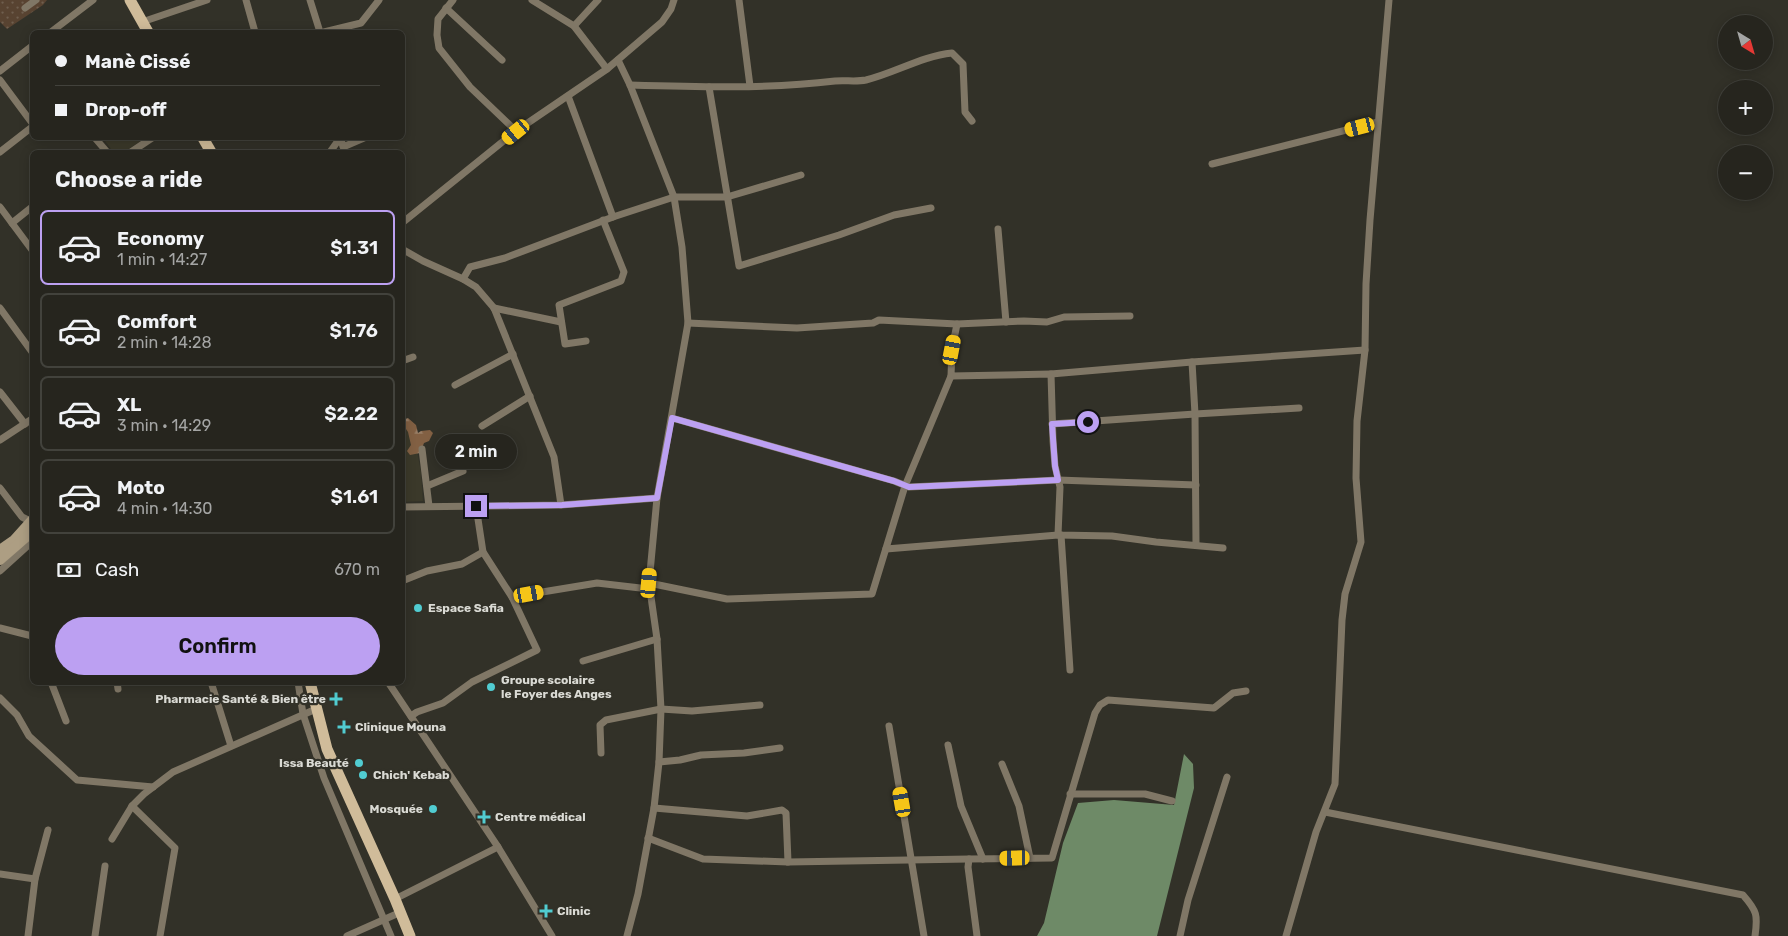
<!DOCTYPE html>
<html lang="en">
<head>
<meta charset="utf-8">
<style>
  :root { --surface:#26251e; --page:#2e2d27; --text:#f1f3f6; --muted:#a4a5a4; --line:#42423c; --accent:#bca0f2 }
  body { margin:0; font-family:Rubik,sans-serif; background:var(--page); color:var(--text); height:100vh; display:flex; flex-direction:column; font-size:19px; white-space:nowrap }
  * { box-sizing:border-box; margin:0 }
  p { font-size:16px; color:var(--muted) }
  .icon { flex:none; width:28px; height:28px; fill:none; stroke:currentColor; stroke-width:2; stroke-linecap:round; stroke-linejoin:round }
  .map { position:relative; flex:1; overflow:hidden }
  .sheet { position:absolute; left:30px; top:150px; width:375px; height:535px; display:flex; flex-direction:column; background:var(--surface); border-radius:8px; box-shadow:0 2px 12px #0003,0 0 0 1px var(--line) }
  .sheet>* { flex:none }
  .top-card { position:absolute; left:30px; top:30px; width:375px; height:110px; border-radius:8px; box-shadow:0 2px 12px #0003,0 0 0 1px var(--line); display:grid; align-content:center; height:110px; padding:0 25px; background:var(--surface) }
  .needle { width:32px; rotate:143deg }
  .tools { position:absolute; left:1718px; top:15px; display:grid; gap:10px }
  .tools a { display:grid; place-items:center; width:55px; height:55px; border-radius:50%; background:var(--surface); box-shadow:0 2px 12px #0003,0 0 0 1px var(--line); font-size:25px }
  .end { position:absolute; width:22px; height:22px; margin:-11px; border:6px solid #bca0f2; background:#111; box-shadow:0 0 0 2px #111 }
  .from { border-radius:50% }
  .bubble { position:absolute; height:35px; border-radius:18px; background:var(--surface); box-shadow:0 2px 12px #0003,0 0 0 1px var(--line); font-size:16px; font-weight:600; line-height:35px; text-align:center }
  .car { position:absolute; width:15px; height:30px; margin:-15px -8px; border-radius:6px; box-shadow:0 0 4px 1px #0007; background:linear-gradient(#f5c518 24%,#345 0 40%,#f5c518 0 76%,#345 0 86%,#f5c518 0) }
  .top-card b { display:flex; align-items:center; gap:18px; height:48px; font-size:19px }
  .top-card b+b { border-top:1px solid var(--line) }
  .top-card i { width:12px; height:12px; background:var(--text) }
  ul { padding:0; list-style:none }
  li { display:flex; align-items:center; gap:15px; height:75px; margin:0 10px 8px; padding:0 15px; border:2px solid var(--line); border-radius:8px }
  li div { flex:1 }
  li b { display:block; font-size:19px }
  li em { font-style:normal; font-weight:600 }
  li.current { border-color:var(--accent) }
  li>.icon { width:45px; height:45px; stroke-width:1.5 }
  h2 { padding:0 25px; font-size:22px; line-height:60px }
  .pay { display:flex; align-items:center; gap:12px; height:55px; padding:0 25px; font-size:19px }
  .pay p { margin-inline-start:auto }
  .cta { display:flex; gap:10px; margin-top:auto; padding:10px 25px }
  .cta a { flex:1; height:58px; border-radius:30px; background:var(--accent); color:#111; font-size:20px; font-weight:600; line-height:58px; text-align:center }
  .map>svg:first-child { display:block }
  .built { fill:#3b392a }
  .grass { fill:url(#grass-dots) }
  .forest { fill:url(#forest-firs) }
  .water { fill:#6e8a67 }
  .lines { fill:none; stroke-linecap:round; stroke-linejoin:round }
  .street { stroke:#807766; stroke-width:7 }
  .secondary { stroke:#ad9e83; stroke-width:10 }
  .primary { stroke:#d0bc9a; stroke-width:11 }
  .route { stroke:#bca0f2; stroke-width:6 }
  .poi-dot { fill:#51ccd1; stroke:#323128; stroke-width:2 }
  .labels { text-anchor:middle; stroke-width:4.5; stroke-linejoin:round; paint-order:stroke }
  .poi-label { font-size:12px; font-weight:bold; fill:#dadad4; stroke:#323128; text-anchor:start }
</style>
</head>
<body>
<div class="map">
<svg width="1788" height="936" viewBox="0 0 1788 936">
  <defs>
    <pattern id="grass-dots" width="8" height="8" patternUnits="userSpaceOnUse" patternTransform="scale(1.25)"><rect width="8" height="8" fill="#584331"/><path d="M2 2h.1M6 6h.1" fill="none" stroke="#6f5e4e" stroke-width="1.8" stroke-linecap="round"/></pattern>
    <pattern id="forest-firs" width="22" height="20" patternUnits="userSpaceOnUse" patternTransform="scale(1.25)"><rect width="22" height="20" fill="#826043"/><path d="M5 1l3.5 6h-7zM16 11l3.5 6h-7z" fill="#997e66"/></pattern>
  </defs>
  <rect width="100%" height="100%" fill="#323128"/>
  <g class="built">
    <polygon points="103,138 145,138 124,152 113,152"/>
    <polygon points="411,420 421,472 423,501 403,502 403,423"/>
  </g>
  <polygon class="grass" points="0,0 47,0 43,5 7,29 0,22"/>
  <polygon class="forest" points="408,418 416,425 418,433 421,431 430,430 433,433 429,441 424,443 420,453 410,455 407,451 411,445 408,432 406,429 403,434 403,420"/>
  <polygon class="water" points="1184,754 1193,764 1194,788 1157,936 1037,936 1044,923 1063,843 1078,803 1114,800 1174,805"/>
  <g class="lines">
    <g class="street">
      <polyline points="246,0 255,32"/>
      <polyline points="310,0 320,32"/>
      <polyline points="453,0 438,19 437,35 439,48 470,87 516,131"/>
      <polyline points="532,0 574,26 607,69"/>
      <polyline points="739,0 750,86"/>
      <polyline points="25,8 36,0"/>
      <polyline points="446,8 502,60"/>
      <polyline points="142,22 207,0"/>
      <polyline points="574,26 598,0"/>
      <polyline points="51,32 93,0"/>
      <polyline points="324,32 361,23 379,0"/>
      <polyline points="618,60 630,85 674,197 682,247 688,323 657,498 649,583 657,639 661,709 659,762 654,808 638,894 627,936"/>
      <polyline points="0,71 32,46"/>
      <polyline points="0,80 32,123"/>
      <path d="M630 85C698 87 768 89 835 81 845 80 856 82 866 80 895 73 922 56 952 53L963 64 965 112 972 121"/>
      <polyline points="709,87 739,266 839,235 894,215 931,208"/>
      <polyline points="568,96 613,217"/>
      <polyline points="95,138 107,152"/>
      <polyline points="341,139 343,147 364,138"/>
      <polyline points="0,152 32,127"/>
      <polyline points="131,152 152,138"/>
      <polyline points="330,152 340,138"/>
      <polyline points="1212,164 1378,122"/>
      <polyline points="0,207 32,250"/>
      <polyline points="12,223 32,207"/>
      <polyline points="402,223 516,131 607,69 662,22 671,9 674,0"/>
      <polyline points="998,229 1006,322"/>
      <polyline points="402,249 423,261 463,279 476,287 494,308 554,457 561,505"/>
      <polyline points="463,279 470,267 505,258 613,217 674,197 727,197 801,175"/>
      <polyline points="0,308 32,352"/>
      <polyline points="494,308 561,322"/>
      <polyline points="688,323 797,328 873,323 879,320 957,324 1024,321 1047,322 1064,317 1130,316"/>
      <polyline points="957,324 952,349 951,376 1051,374 1053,441 1055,466 1060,487 1058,535 1112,536 1156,542 1223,548"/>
      <polyline points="586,341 565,344 559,305 621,281 624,272 603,220"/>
      <polyline points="402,361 413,357"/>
      <polyline points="1192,362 1195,414 1196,545"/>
      <polyline points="1051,374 1192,362 1365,350"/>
      <polyline points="455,385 513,354"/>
      <polyline points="0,392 25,424"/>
      <polyline points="672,418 894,481 909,487 1058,480 1196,485"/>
      <polyline points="1052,424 1195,414 1299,408"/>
      <polyline points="482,426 530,396"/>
      <polyline points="0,440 32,419"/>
      <polyline points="422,449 429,506"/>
      <polyline points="427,486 463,471"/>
      <polyline points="0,488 22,517 32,522"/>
      <polyline points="402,507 561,505 657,498"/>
      <polyline points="1061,535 1070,670"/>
      <polyline points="886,549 1058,535"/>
      <polyline points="0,571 32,542"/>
      <polyline points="402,581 427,571 462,564 483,552"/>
      <polyline points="649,583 727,599 872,594 905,486 951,376"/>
      <polyline points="512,597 597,583 649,589"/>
      <polyline points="0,628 32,636"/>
      <polyline points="583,661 657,639"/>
      <polyline points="51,682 66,721"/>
      <polyline points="117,682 118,689"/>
      <polyline points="211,682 231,746"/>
      <polyline points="298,682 303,714 324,778 391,936"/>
      <polyline points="388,682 498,847 552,936"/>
      <polyline points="0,698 17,715 29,736 77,780 153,787"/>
      <polyline points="411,716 417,712 443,703 472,682 537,650 512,597 483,552 476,506"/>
      <polyline points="889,726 924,936"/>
      <polyline points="948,745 961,806 983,859"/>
      <polyline points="601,753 600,725 606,720 661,709 692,711 760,705"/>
      <polyline points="659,762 680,760 701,755 744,753 780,748"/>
      <polyline points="1002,764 1019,806 1030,858"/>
      <polyline points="1070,794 1145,794 1172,801"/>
      <polyline points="132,806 175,848 160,936"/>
      <polyline points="654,808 747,816 782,810 786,813 788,862"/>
      <path d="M1325 812 1743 895C1757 911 1758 915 1755 936"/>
      <polyline points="648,838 703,859 788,862 969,859"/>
      <polyline points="112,839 132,806 144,794 173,772 316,709"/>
      <polyline points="0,874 35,879"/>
      <polyline points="395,899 498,847"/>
      <polyline points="28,936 35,879 48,830"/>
      <polyline points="95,936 105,866"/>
      <polyline points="347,936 401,912"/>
      <polyline points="977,936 968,867 969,859 1052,858 1095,713 1100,705 1108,700 1214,708 1233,693 1246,691"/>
      <polyline points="1180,936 1188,900 1227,777"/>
      <polyline points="1286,936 1316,832 1335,784 1342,620 1345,594 1361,542 1356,478 1357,421 1365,350 1366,284 1370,220 1389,0"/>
    </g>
    <g class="secondary">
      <polyline points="0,550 14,540 32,520"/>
      <polyline points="0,560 32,532"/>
    </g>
    <g class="primary">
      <polyline points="130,0 148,32"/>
      <polyline points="203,138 211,152"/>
      <polyline points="310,682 327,749 395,899 410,936"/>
    </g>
  </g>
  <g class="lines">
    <polyline class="route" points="476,506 562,505 657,498 672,418 894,481 909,487 1058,480 1055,466 1052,424 1088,422"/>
  </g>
  <g class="poi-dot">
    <circle cx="418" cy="608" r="5"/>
    <circle cx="491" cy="687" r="5"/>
    <path d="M333.5 691.5h5v5h5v5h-5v5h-5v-5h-5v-5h5z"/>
    <path d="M341.5 719.5h5v5h5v5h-5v5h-5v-5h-5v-5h5z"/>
    <circle cx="359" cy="763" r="5"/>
    <circle cx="363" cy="775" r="5"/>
    <circle cx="433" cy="809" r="5"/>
    <path d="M481.5 809.5h5v5h5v5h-5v5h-5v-5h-5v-5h5z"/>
    <path d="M543.5 903.5h5v5h5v5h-5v5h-5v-5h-5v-5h5z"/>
  </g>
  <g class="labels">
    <g class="poi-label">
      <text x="428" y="612">Espace Safia</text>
      <text x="501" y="684">Groupe scolaire<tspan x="501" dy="14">le Foyer des Anges</tspan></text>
      <text x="326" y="703" text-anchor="end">Pharmacie Santé &amp; Bien être</text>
      <text x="355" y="731">Clinique Mouna</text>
      <text x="349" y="767" text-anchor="end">Issa Beauté</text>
      <text x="373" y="779">Chich' Kebab</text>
      <text x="423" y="813" text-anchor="end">Mosquée</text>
      <text x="495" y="821">Centre médical</text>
      <text x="557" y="915">Clinic</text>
    </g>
  </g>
</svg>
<div class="tools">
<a><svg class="needle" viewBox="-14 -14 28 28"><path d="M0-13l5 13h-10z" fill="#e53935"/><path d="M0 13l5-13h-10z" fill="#a4a5a4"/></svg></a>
<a>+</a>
<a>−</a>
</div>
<i class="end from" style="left:1088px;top:422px"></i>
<i class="end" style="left:476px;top:506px"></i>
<div class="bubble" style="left:435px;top:434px;width:82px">2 min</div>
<i class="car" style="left:1360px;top:127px;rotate:256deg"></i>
<i class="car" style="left:516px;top:132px;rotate:231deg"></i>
<i class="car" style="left:952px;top:350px;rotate:11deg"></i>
<i class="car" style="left:649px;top:583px;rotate:5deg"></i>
<i class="car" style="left:529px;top:594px;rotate:80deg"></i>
<i class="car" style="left:902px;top:802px;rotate:350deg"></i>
<i class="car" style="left:1015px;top:858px;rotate:269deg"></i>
<div class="top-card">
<b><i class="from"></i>Manè Cissé</b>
<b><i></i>Drop-off</b>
</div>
<section class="sheet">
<h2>Choose a ride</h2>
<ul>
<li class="current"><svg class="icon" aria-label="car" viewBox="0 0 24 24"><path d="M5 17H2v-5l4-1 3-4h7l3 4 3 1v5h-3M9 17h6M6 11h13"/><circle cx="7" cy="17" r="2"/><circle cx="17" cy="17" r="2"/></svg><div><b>Economy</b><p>1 min · 14:27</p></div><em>$1.31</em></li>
<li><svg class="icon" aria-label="car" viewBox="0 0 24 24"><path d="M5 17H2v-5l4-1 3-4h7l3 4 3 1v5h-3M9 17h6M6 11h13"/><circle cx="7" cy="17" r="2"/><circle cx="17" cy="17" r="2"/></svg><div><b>Comfort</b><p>2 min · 14:28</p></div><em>$1.76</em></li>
<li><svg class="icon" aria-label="car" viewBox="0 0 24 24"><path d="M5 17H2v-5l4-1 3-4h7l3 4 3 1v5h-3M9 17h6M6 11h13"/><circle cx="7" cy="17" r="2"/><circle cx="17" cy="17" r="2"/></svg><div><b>XL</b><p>3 min · 14:29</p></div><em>$2.22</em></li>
<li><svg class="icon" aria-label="car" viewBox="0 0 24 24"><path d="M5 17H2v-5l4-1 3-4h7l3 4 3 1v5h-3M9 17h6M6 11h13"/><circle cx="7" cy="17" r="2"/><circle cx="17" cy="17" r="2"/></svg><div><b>Moto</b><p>4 min · 14:30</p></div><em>$1.61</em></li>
</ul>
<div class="pay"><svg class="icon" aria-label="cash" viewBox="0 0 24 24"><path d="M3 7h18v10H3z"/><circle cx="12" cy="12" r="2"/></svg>Cash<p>670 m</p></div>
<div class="cta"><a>Confirm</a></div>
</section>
</div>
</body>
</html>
